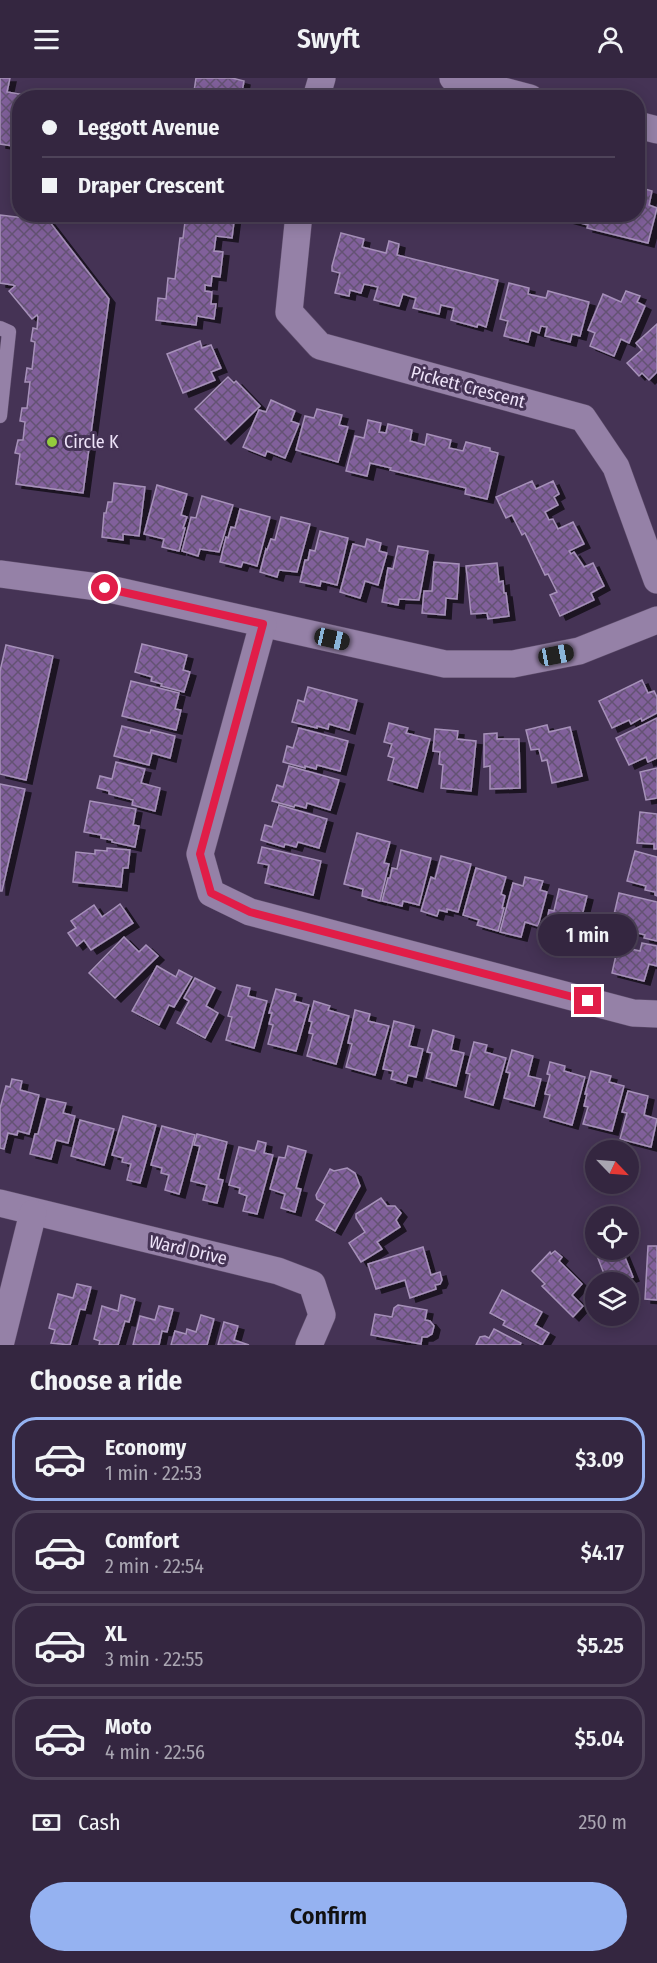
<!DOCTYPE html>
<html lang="en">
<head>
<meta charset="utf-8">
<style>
  :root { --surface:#342640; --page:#3c2e47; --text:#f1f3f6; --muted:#a9a5b1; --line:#4e4359; --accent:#95b2f1 }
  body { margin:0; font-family:"Fira Sans Condensed",sans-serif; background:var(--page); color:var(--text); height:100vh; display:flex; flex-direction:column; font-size:22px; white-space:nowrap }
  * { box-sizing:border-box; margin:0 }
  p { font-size:20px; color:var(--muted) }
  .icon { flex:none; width:33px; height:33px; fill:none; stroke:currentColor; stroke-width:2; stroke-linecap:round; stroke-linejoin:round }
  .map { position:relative; height:1267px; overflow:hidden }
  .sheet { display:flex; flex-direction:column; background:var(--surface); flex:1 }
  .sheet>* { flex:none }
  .hud { position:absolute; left:12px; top:12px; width:633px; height:132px; border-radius:24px; box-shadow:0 3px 15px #0003,0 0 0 2px var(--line); display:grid; align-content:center; height:132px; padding:0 30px; background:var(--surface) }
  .needle { width:39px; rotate:115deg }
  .controls { position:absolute; left:585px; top:1062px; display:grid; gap:12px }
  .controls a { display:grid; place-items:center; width:54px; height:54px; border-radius:50%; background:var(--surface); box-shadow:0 3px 15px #0003,0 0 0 2px var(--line); font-size:30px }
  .end { position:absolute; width:27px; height:27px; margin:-14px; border:8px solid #e11d48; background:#fff; box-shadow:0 0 0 3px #fff }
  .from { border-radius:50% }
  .bubble { position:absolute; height:42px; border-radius:21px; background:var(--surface); box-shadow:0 3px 15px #0003,0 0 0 2px var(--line); font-size:20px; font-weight:600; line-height:42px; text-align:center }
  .car { position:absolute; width:18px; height:36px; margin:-18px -9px; border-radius:8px; box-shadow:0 0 4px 2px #0007; background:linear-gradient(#222 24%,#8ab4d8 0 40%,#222 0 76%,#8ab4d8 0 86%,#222 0) }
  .hud b { display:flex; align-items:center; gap:21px; height:57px; font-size:22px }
  .hud b+b { border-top:2px solid var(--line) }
  .hud i { width:15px; height:15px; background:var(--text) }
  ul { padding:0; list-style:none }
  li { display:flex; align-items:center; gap:18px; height:84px; margin:0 12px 9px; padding:0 18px; border:3px solid var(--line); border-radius:24px }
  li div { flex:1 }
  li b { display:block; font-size:22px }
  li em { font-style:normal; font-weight:600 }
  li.active { border-color:var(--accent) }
  li>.icon { width:54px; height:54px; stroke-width:1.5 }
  h2 { padding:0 30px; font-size:27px; line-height:72px }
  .pay { display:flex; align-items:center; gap:15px; height:66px; padding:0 30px; font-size:22px }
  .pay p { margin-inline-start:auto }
  .primary-button { display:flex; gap:12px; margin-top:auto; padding:12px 30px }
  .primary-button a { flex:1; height:69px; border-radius:36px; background:var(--accent); color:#111; font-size:24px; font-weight:600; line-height:69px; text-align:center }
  header { display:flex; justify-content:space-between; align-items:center; height:78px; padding:0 30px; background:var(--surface); font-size:27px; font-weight:600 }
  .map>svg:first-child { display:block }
  .building { fill:url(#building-cross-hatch); stroke:#a691b9; stroke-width:1.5; filter:url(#shadow) }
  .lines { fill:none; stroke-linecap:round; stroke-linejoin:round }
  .lane-casing { stroke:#5e4e6b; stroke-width:15 }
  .street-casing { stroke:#5e4e6b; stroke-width:28 }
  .lane { stroke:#9581a7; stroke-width:14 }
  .street { stroke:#9581a7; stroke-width:27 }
  .route { stroke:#e11d48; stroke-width:8 }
  .poi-dot { fill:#94cc3d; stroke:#453355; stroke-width:2 }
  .labels { text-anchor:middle; stroke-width:6; stroke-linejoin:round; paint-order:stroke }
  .street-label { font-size:18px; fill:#eee3f9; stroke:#453355 }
  .poi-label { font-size:18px; fill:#eee3f9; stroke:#453355; text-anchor:start }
</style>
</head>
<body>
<header><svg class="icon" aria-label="menu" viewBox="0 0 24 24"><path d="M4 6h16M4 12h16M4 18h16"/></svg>Swyft<svg class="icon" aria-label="person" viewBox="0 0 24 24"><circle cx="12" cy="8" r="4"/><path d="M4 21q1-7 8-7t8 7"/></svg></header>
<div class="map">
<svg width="657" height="1267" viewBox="0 0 657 1267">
  <defs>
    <pattern id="building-cross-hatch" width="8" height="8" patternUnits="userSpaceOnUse" patternTransform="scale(1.5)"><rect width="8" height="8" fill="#81619b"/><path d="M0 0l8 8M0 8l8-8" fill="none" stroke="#645273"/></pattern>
    <filter id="shadow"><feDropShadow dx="6" dy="4" stdDeviation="0" flood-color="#0009"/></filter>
  </defs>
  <rect width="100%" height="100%" fill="#453355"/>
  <g class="building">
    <polygon points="0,0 10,0 7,14 31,18 20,20 20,69 0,66"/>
    <polygon points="196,0 232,0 244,3 241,20 193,20"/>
    <polygon points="638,109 652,113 649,127 657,130 648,165 587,150 588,147 548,136 638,136"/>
    <polygon points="186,136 235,136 232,160 216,158 214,173 223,174 220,199 212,198 211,208 205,207 205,213 212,214 211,226 216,226 214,241 197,238 196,247 156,242 158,220 166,221 168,200 175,201 180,160 183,160"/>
    <polygon points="0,137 49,143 109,221 83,415 16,406 20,376 15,375 18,362 23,362 25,344 20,343 22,330 27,330 30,304 25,304 27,290 32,291 35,264 31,263 33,250 37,251 38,239 37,237 32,241 9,213 15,208 13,207 0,205"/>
    <polygon points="341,155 364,161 362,169 386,175 389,163 399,166 397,177 498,202 486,249 478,246 477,249 451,242 454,230 441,227 439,236 413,230 416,220 403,216 399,228 374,222 378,209 364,206 361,215 350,212 349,218 335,215 340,195 332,193 332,188"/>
    <polygon points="509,205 529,210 528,216 546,220 548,213 589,224 580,258 572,256 570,264 545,258 547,249 541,248 539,255 531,252 528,264 504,258 508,243 500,241"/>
    <polygon points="626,213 640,218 637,224 645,228 629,265 621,261 614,278 590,268 595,255 588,252 603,216 621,224"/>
    <polygon points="657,246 657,294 649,302 642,295 639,298 627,285 642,272 636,265"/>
    <polygon points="200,263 202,270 211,267 221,290 211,294 215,302 183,315 167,276"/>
    <polygon points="228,299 234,305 236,303 260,328 225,362 195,331"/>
    <polygon points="271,322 295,333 291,343 299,346 285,380 267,373 265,378 243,369 259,332 266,334"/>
    <polygon points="317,331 342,337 339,347 348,349 338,384 296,372 305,338 314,340"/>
    <polygon points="368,342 381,345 379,354 386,355 388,346 412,352 410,363 425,367 427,356 451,362 449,370 463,373 466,364 490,370 490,373 498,375 487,421 465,416 466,410 390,392 391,390 370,385 367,398 346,393 355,358 364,360"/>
    <polygon points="532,403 536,411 553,403 559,416 554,419 558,427 545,434 549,442 553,441 558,451 573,444 584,466 569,473 571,476 574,474 584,489 593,485 604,508 591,515 594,522 560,538 550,517 557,514 548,496 545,497 525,455 522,457 512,437 506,440 496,419"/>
    <polygon points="114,405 145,409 139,458 123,456 123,462 102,459 104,435 106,435 108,424 112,424"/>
    <polygon points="157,407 187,416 181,437 187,439 183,450 185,450 179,473 162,469 164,461 144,456"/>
    <polygon points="202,418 233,427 219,474 200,471 198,478 182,473 191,439 196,440"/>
    <polygon points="240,431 270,439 257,488 243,484 241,489 220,484 226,459 228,460 231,449 235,450"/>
    <polygon points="281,439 310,446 297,494 279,492 277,499 260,494 266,471 267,472 271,461 275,462"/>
    <polygon points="320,453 348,460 337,507 321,503 320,508 300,504 305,482 308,482 310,472 315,473"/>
    <polygon points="367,461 381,465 379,473 387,475 378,507 365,503 360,520 340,514 353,466 365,469"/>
    <polygon points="398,468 428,473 419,522 399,521 398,527 382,524 388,490 393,491"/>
    <polygon points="434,484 459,486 457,521 446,520 445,537 422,535 424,513 432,513"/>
    <polygon points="497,485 499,504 503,503 504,515 506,515 509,538 488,541 487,535 471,536 466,488"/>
    <polygon points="142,566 187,577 183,592 190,594 184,614 161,608 162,606 151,603 152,599 135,594"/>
    <polygon points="6,567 53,578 26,702 0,696 0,593"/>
    <polygon points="642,602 648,615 654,613 657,619 657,635 642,643 641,640 631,646 629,642 612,650 599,623"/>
    <polygon points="131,603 179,615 175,631 181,632 176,652 122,638"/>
    <polygon points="308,609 357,622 349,652 329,646 328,651 317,648 317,650 292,644 298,622 304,624"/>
    <polygon points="657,640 657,680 648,684 646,679 629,687 616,660"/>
    <polygon points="389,645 408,650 406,655 430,661 417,710 388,702 394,680 388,678 392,666 384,664"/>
    <polygon points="547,647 549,654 570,649 582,698 552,705 547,682 542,683 539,671 531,672 526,652"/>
    <polygon points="122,648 150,655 151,652 175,658 170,680 152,675 149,687 114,678"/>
    <polygon points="299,650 348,663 340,693 317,687 316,691 305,688 305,690 283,684 287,668 293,670"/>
    <polygon points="435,651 458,653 457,661 476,663 471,713 441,710 443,687 439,686 440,674 433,673"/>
    <polygon points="497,655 497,661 519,661 520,710 490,711 490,688 484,689 484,656"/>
    <polygon points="116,684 145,691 141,705 160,710 155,733 132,727 133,722 109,716 109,713 97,710 100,698 112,701"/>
    <polygon points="289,688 339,702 330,732 307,725 306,730 295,727 294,729 272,723 277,707 283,709"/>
    <polygon points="657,690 657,720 646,722 640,694"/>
    <polygon points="0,706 25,711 2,813 0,813"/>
    <polygon points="90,723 136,731 133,747 139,748 135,769 112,764 112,762 101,760 101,757 84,754"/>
    <polygon points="279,727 327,741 319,770 298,764 296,769 285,766 284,769 261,762 265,747 272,749"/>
    <polygon points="640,734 657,736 657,771 654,771 654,766 637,765"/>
    <polygon points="357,755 390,764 384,785 389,786 380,823 362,818 363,811 344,806"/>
    <polygon points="262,769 321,783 313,817 265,805 269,787 258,785"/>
    <polygon points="107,770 130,772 128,790 123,790 121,809 73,804 76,774 95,776 95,772 107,773"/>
    <polygon points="401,772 431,780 419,827 403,823 402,828 382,823 388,800 390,800 392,790 397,791"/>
    <polygon points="635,773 657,779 657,818 655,817 655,814 645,812 646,808 627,803"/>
    <polygon points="441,778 471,786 458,834 447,831 447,834 439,832 437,838 421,833 431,799 435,801"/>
    <polygon points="476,790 506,799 501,816 505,818 502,830 504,830 498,853 477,847 479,842 463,837"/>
    <polygon points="525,799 543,803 540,812 547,814 538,848 525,844 521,859 500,854 513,805 523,808"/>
    <polygon points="559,811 587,818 575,865 555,860 553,866 540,863 544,843 547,843 549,832 554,833"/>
    <polygon points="619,815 657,824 657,863 644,860 645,857 634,854 635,850 612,845"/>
    <polygon points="120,826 133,845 91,872 84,862 77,868 68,855 76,850 71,843 94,827 102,839"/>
    <polygon points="124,859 139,874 146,867 158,878 115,920 89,895"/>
    <polygon points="642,865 657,868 657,888 649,886 644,903 612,895 618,868 640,873"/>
    <polygon points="157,888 176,899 179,892 192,899 174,929 169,927 159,947 132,933"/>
    <polygon points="195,900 215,910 206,928 218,935 205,960 177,945 189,923 184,920"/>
    <polygon points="237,907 250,910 248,918 267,923 254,970 226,962 232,939 228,938"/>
    <polygon points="276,911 296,916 294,923 309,927 296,973 268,966 273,947 269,946 272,935 269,935"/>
    <polygon points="314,923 330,928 328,932 349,938 336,986 307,978 313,956 309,955 312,944 309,943"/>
    <polygon points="355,932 370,936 368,943 389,948 375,997 346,989 352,966 348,965"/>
    <polygon points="394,943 414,948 409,968 423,971 416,999 408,997 406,1005 391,1001 393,993 383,991"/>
    <polygon points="433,952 454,958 451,972 464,975 456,1008 426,1000 432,975 427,974"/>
    <polygon points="474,964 487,967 485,974 506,980 493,1027 465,1019 470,996 466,995"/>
    <polygon points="512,972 533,978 528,998 541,1001 534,1028 504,1020 510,995 506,994"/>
    <polygon points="550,984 565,988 564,993 585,999 572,1047 544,1039 550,1017 545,1016 550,997 547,996"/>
    <polygon points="591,993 611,998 609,1004 624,1008 612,1053 583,1046 588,1029 584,1028 587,1016 585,1016"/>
    <polygon points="12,1001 22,1003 20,1012 39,1017 29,1056 18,1053 17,1057 8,1055 4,1071 0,1070 0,1030 6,1008 10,1009"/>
    <polygon points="628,1013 648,1018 644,1037 657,1041 651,1069 620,1061 627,1035 622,1034"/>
    <polygon points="47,1021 66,1025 63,1035 75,1038 68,1065 56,1062 51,1081 30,1076 35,1056 38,1056"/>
    <polygon points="123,1038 156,1047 140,1105 127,1102 131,1086 122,1084 123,1080 112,1077"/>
    <polygon points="80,1042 114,1051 104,1087 71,1078"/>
    <polygon points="162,1048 195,1057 179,1116 165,1112 169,1097 161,1095 162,1090 151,1087"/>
    <polygon points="197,1056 227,1064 218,1101 223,1102 217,1125 203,1122 207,1107 191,1103 200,1068 194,1067"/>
    <polygon points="258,1063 266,1065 264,1075 273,1077 257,1136 243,1133 247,1118 239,1115 240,1110 229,1107 239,1069 255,1073"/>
    <polygon points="288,1068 306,1073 296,1110 301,1111 295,1134 281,1130 285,1116 270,1111 279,1079 285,1080"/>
    <polygon points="347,1090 355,1095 360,1108 335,1153 316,1142 325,1126 317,1121 316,1117 330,1091 334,1093"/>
    <polygon points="381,1120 387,1128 395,1128 401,1135 396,1142 400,1149 377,1164 382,1171 361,1184 349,1165 365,1154 356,1140 356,1136"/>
    <polygon points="648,1168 657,1168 657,1222 645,1221"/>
    <polygon points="423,1169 431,1197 440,1194 442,1202 440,1206 435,1207 436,1211 410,1220 405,1202 376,1211 368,1186"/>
    <polygon points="605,1172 610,1172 612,1175 622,1172 633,1199 619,1204 603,1204 602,1202 606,1201 596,1175"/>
    <polygon points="555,1173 562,1179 559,1183 582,1206 572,1217 583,1228 573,1239 542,1208 545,1206 532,1193 550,1174 551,1176"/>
    <polygon points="77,1206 91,1209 85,1232 80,1231 70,1267 51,1265 55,1252 49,1250 58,1216 73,1220"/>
    <polygon points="502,1212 542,1234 535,1247 549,1255 542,1267 503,1247 505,1243 490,1235"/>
    <polygon points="121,1217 135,1221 129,1244 125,1243 118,1267 99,1267 100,1263 94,1261 102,1228 118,1233"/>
    <polygon points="398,1227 427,1232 425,1242 430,1243 434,1248 432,1256 427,1259 422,1259 421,1266 371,1257 375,1236 392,1239 394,1230"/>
    <polygon points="159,1228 173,1231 167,1254 162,1253 159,1267 133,1267 140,1238 155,1242"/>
    <polygon points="201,1237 214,1241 207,1267 171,1267 175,1253 186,1256 187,1251 196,1254"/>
    <polygon points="224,1244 238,1248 234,1262 249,1267 218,1267"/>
    <polygon points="494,1251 521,1265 520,1267 476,1267 480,1259 485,1258 489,1260"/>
  </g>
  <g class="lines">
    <defs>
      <polyline id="lane" points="0,250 9,254 0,338"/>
      <g id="street">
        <polyline points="453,0 530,20"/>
        <polyline points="316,20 322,0"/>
        <polyline points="638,47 657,52"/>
        <polyline points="299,136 289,234 320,268 583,340 616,389 657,502"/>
        <polyline points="0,496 105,510 445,586 513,586 579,573 657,542"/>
        <polyline points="263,546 200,776 211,815 250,834 633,935 657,936"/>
        <polyline points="0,1125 278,1193 312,1206 322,1237 309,1267"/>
        <polyline points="0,1267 33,1135"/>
      </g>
    </defs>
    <use href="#lane" class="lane-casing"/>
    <use href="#street" class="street-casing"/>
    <use href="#lane" class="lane"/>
    <use href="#street" class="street"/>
  </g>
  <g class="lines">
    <polyline class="route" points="105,510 263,546 200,776 211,815 250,834 588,923"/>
  </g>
  <circle class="poi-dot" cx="52" cy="364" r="6"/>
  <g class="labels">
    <g class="street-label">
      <text transform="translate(468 309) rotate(15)" y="6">Pickett Crescent</text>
      <text transform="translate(188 1172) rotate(13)" y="6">Ward Drive</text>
    </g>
    <g class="poi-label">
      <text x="64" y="370">Circle K</text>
    </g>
  </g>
</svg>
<div class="controls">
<a><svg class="needle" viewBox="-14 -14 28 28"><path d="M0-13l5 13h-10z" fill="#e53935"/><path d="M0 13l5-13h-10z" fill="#a9a5b1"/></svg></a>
<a><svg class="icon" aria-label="locate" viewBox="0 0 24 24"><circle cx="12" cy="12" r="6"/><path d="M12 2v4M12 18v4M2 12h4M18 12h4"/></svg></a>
<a><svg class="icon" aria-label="layers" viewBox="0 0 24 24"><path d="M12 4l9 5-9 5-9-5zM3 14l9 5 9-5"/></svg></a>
</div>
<i class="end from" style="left:105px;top:510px"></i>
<i class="end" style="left:588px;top:923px"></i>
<div class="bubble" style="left:538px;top:836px;width:99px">1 min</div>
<i class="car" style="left:332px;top:561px;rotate:103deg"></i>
<i class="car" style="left:556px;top:577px;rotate:79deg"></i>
<div class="hud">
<b><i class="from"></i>Leggott Avenue</b>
<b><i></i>Draper Crescent</b>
</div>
</div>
<section class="sheet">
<h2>Choose a ride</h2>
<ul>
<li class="active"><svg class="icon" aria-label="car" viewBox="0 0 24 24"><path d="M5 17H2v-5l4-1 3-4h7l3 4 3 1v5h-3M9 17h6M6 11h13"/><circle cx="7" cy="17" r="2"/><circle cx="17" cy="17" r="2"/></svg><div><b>Economy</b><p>1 min · 22:53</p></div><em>$3.09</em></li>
<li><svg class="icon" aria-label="car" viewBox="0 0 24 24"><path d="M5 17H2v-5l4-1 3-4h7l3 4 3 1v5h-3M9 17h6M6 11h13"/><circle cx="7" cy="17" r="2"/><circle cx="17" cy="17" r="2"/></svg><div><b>Comfort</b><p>2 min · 22:54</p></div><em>$4.17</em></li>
<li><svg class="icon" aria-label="car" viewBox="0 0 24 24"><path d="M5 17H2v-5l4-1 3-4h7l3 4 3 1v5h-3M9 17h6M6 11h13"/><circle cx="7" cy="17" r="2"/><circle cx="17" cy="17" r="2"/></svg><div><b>XL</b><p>3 min · 22:55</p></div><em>$5.25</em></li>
<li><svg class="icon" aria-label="car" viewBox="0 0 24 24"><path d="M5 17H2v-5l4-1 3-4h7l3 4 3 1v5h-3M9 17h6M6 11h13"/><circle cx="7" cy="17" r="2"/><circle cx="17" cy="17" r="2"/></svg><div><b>Moto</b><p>4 min · 22:56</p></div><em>$5.04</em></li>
</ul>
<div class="pay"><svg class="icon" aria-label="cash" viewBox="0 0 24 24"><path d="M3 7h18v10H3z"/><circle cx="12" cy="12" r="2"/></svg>Cash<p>250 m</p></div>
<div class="primary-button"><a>Confirm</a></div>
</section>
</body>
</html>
